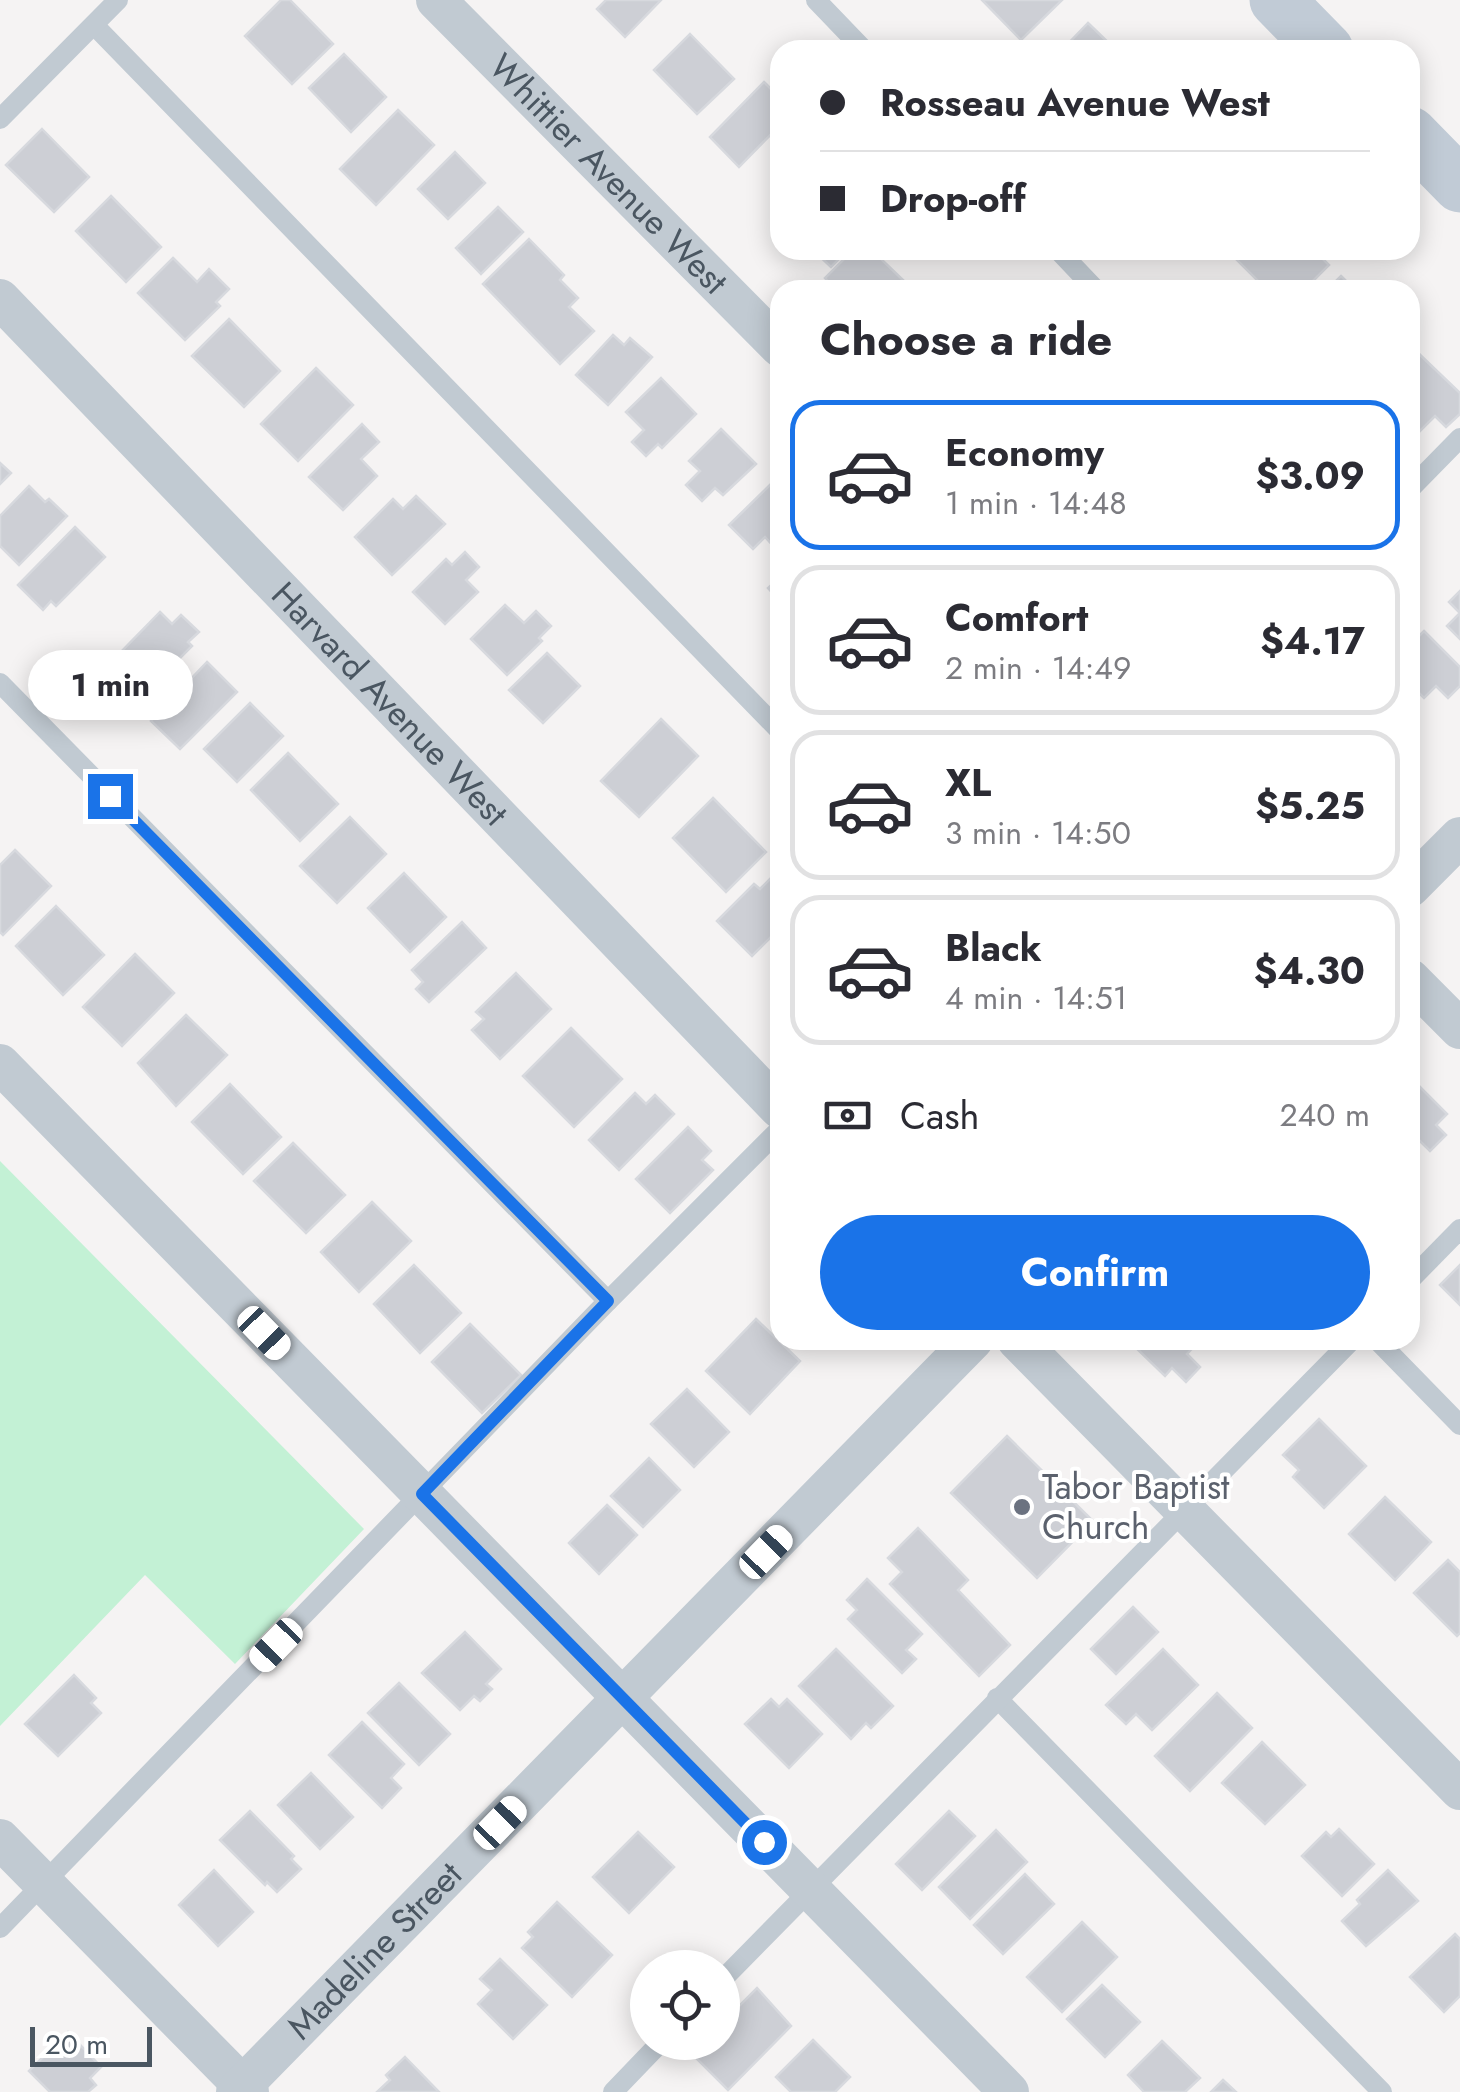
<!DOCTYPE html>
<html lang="en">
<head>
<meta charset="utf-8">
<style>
  :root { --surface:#fff; --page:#f7f7f7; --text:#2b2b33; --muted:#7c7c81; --line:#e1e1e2; --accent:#1a73e8 }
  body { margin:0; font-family:Jost,sans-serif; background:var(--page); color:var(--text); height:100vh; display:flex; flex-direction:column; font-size:38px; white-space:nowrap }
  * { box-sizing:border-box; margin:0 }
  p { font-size:32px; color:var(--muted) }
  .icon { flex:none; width:55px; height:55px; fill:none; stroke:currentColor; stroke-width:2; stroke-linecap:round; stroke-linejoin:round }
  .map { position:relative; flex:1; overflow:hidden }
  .details { position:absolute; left:770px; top:280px; width:650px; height:1070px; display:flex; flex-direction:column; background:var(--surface); border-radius:30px; box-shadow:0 5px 25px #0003 }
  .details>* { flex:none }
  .top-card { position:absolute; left:770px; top:40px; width:650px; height:220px; border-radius:30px; box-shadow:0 5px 25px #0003; display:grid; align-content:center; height:220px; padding:0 50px; background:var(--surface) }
  .controls { position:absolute; left:630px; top:1950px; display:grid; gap:20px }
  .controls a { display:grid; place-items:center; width:110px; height:110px; border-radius:50%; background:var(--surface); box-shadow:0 5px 25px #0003; font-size:50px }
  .scale { position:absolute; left:30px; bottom:25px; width:122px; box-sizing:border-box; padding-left:10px; border:5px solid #4a5661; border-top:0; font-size:28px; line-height:35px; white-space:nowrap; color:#4a5661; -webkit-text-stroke:8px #fff; paint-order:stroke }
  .end { position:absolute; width:45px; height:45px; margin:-22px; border:12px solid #1a73e8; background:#fff; box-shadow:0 0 0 5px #fff }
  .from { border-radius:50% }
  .bubble { position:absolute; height:70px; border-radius:35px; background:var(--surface); box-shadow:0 5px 25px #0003; font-size:32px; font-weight:700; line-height:70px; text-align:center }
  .car { position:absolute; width:30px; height:60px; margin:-30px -15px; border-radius:12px; box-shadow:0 0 8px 2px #0007; background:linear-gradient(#fff 24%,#345 0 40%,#fff 0 76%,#345 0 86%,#fff 0) }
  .top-card b { display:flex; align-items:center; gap:35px; height:95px; font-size:38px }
  .top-card b+b { border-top:2px solid var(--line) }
  .top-card i { width:25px; height:25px; background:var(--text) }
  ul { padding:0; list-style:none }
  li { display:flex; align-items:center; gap:30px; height:150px; margin:0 20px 15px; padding:0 30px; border:5px solid var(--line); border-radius:30px }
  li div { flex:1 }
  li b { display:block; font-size:38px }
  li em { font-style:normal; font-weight:700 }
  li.on { border-color:var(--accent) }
  li>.icon { width:90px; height:90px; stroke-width:1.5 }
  h2 { padding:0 50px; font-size:45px; line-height:120px }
  .pay { display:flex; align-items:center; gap:25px; height:110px; padding:0 50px; font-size:38px }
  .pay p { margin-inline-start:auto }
  .action { display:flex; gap:20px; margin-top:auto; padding:20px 50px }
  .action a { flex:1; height:115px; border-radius:60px; background:var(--accent); color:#fff; font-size:40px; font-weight:700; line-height:115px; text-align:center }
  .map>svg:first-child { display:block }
  .green { fill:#c3f1d5 }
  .building { fill:#cdcfd5; stroke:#d7d9de; stroke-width:2.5 }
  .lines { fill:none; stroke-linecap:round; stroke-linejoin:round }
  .lane { stroke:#c1cad2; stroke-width:20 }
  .street { stroke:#c1cad2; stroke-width:40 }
  .secondary { stroke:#c1cbd6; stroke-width:55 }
  .route { stroke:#1a73e8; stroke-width:12 }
  .worship-dot { fill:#6b7280; stroke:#fff; stroke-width:4 }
  .labels { text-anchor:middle; stroke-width:8; stroke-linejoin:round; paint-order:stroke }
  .street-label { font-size:35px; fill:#4a5661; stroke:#fff }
  .worship-label { font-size:35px; fill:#5b616d; stroke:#fff; text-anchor:start }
</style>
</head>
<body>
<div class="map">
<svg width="1460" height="2092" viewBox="0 0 1460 2092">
  <rect width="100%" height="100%" fill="#f5f3f3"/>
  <polygon class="green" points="0,1161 364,1529 235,1664 145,1575 0,1726"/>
  <g class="building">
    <polygon points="281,0 290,0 333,44 292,84 245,36"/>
    <polygon points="606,0 661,0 625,37 597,9"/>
    <polygon points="982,0 1062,0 1021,40"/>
    <polygon points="1088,23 1116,50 1062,50"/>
    <polygon points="690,34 734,79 697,114 654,70"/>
    <polygon points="344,54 386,97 351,132 309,88"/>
    <polygon points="764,82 780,98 780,125 739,167 710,137"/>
    <polygon points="398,110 434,145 376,205 340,169"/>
    <polygon points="42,129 89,177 54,212 6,165"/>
    <polygon points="455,152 485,183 448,219 418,189"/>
    <polygon points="111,196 161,247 126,282 76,231"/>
    <polygon points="498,207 523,232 481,274 456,248"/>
    <polygon points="529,239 564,275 560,280 578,298 569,307 594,331 560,364 483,284"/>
    <polygon points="813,250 848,250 831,267"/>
    <polygon points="853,250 892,250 882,260 903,280 893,290 836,290 825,278"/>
    <polygon points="1227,250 1314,250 1329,265 1304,290 1267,290"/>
    <polygon points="173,258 197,282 209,269 229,289 216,302 220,306 185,340 138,293"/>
    <polygon points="1341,276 1355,290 1327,290"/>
    <polygon points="229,319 280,371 244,407 192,356"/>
    <polygon points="613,335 624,345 630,338 652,357 608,405 576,375"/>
    <polygon points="1415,350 1460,393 1460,414 1446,427 1435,416 1420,431 1410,421 1410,355"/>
    <polygon points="316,368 353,405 298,461 261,424"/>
    <polygon points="661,378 696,414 662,448 658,444 646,456 632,442 644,430 626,412"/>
    <polygon points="362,424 379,442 361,459 377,476 343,510 309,477"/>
    <polygon points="721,429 756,464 723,495 715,488 702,501 686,485 700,471 689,461"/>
    <polygon points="0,463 11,473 0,484"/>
    <polygon points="777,478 780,482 780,547 777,550 765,537 753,549 729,525"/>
    <polygon points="29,486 45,502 49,499 67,516 19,565 0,546 0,516"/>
    <polygon points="416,496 445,524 392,575 355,537 393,499 403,509"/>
    <polygon points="75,527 105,557 56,606 51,601 43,610 18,585"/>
    <polygon points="465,552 479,567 466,580 478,592 445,624 413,592 446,559 452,565"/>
    <polygon points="780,577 780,601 768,588"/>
    <polygon points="1460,591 1460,639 1447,626 1460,613 1449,602"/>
    <polygon points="505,605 524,623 536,611 551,626 539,638 542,641 507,675 471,639"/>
    <polygon points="160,612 172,624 181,615 199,632 188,642 192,646 150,688 147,685 137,695 118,677 129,666 118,655"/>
    <polygon points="1424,631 1460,667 1460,686 1448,698 1436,686 1424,698 1410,684 1410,633 1416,639"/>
    <polygon points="547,653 580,686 543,723 509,690"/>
    <polygon points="207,662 237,692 180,749 151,721"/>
    <polygon points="250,703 283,736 237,782 204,749"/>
    <polygon points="661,719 698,756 639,817 601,781"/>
    <polygon points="288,753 338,804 300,841 251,790"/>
    <polygon points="713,798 766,852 726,892 673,838"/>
    <polygon points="350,817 386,854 337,903 300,866"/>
    <polygon points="15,850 51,886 3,935 0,932 0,865"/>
    <polygon points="404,873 446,917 410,952 368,908"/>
    <polygon points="774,875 780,880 780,928 752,956 717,921 754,884 760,889"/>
    <polygon points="56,906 104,955 63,995 16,946"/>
    <polygon points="462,922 486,948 429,1002 416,989 423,982 412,970"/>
    <polygon points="135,954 174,993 122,1046 83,1007"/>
    <polygon points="516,973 551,1009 500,1059 472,1030 484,1019 476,1012"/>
    <polygon points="186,1015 227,1055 176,1106 138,1063"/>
    <polygon points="571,1028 622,1079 574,1127 523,1076"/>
    <polygon points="1410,1077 1447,1114 1436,1125 1446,1135 1430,1151 1420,1141 1416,1145 1410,1140"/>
    <polygon points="230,1084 281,1137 243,1174 192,1122"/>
    <polygon points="635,1093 646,1104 655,1095 674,1114 619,1170 589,1140"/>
    <polygon points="688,1127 711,1151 702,1160 713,1170 670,1213 636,1179"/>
    <polygon points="293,1143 345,1195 306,1233 254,1181"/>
    <polygon points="372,1202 411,1241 359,1292 321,1252"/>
    <polygon points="414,1265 461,1313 420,1353 374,1304"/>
    <polygon points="1460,1265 1460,1305 1440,1285"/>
    <polygon points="756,1319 800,1361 750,1414 706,1371"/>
    <polygon points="470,1324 521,1375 482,1413 432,1362"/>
    <polygon points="1134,1340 1195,1340 1198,1342 1187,1354 1200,1367 1186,1382 1172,1368 1165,1376 1131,1343"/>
    <polygon points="687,1389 729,1432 694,1467 651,1424"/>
    <polygon points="1319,1419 1366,1466 1324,1508 1293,1477 1299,1470 1283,1455"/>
    <polygon points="1007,1436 1093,1521 1037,1578 951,1493"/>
    <polygon points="649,1458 680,1490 643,1527 611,1496"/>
    <polygon points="1385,1497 1431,1542 1395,1580 1349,1534"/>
    <polygon points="607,1505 637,1535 599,1574 569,1543"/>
    <polygon points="918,1528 968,1580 958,1590 1010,1645 979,1676 890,1584 902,1572 888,1558"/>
    <polygon points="1448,1560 1460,1572 1460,1633 1457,1636 1414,1593"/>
    <polygon points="867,1579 922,1634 906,1650 916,1659 902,1673 848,1619 857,1610 847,1600"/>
    <polygon points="1133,1607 1158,1632 1116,1674 1091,1649"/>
    <polygon points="465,1632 501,1669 486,1684 492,1689 480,1701 474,1696 460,1710 422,1673"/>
    <polygon points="836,1649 893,1706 871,1728 866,1723 851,1739 799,1686"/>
    <polygon points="1163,1649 1198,1685 1152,1730 1136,1714 1126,1724 1106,1705"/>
    <polygon points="74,1675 96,1698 91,1703 101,1713 58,1756 25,1724"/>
    <polygon points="399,1683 450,1734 419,1765 368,1713"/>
    <polygon points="1217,1693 1252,1728 1190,1791 1155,1756"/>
    <polygon points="771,1699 779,1707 787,1699 822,1734 789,1768 745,1724"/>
    <polygon points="362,1722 404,1764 391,1778 401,1788 382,1808 329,1755"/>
    <polygon points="1262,1742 1305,1785 1265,1824 1222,1783"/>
    <polygon points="311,1773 353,1817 320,1849 278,1805"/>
    <polygon points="250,1811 294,1856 291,1859 301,1869 277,1892 267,1882 265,1885 220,1840"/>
    <polygon points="949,1811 975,1836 922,1890 896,1864"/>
    <polygon points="1339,1829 1374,1864 1342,1896 1302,1856 1326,1832 1331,1837"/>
    <polygon points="996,1830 1027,1862 970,1919 939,1887"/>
    <polygon points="638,1832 674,1867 629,1913 593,1877"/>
    <polygon points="214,1870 253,1912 218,1946 179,1905"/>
    <polygon points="1388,1870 1418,1901 1366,1946 1342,1921 1360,1904 1357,1900"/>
    <polygon points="1025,1874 1054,1904 1003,1954 974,1925"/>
    <polygon points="557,1902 612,1955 572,1997 522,1948 533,1937 528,1932"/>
    <polygon points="1082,1922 1117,1957 1062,2012 1027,1977"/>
    <polygon points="1455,1934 1460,1939 1460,1996 1444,2012 1410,1977"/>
    <polygon points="500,1959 547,2005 513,2039 478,2004 492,1990 480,1979"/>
    <polygon points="1102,1985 1140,2022 1105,2057 1067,2019"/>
    <polygon points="757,1988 791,2026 728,2090 692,2054 703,2042 722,2042 722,2023"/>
    <polygon points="68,2032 101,2067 90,2078 96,2085 88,2092 50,2092 29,2071"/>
    <polygon points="813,2040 850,2077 835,2092 791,2092 776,2077"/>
    <polygon points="1162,2041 1200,2078 1185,2092 1144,2092 1128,2075"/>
    <polygon points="405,2057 439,2092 377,2092 390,2080 386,2075"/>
    <polygon points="1223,2080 1236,2092 1211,2092"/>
  </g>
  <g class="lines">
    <g class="lane">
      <polyline points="816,0 864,50"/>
      <polyline points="94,25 780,731"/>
      <polyline points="0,119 118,0"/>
      <polyline points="1058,250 1096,290"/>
      <polyline points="1410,489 1460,438"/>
      <polyline points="0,683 608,1301"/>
      <polyline points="1410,1280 1460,1229"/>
      <polyline points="1377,1340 1460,1425"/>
      <polyline points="997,1698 1382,2092"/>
      <polyline points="0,1928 608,1301 780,1129"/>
      <polyline points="722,1980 1352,1340"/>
      <polyline points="613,2092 661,2042"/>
    </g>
    <g class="street">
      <path id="s1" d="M436 0 780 347"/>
      <path id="s2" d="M0 299 780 1109"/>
      <polyline points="1410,887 1460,837"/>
      <polyline points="1410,979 1460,1029"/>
      <polyline points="0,1064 1009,2092"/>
      <polyline points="1017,1340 1460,1790"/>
      <polyline points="0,1839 249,2092"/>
      <path id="s3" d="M236 2092 973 1340"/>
    </g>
    <g class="secondary">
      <polyline points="1277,0 1326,50"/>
      <polyline points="1410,134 1460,185"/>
    </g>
  </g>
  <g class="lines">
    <polyline class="route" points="110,796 608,1301 422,1494 764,1842"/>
  </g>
  <circle class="worship-dot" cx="1022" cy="1507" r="10"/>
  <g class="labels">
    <g class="street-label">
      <text dy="12" stroke="none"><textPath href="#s1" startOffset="245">Whittier Avenue West</textPath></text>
      <text dy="12" stroke="none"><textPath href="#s2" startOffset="562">Harvard Avenue West</textPath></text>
      <text dy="12" stroke="none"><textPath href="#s3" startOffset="198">Madeline Street</textPath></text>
    </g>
    <g class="worship-label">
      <text x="1042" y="1499">Tabor Baptist<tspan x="1042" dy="40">Church</tspan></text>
    </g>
  </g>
</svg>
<div class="controls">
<a><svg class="icon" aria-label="locate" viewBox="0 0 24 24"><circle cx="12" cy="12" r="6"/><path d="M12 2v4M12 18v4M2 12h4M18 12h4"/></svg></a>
</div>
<div class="scale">20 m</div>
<i class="end from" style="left:764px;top:1842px"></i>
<i class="end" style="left:110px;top:796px"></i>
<div class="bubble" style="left:28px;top:650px;width:165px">1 min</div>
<i class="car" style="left:264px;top:1333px;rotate:136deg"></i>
<i class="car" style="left:766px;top:1552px;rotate:44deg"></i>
<i class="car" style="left:276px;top:1645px;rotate:224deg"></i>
<i class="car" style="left:500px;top:1823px;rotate:44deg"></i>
<div class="top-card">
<b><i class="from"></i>Rosseau Avenue West</b>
<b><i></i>Drop-off</b>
</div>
<section class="details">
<h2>Choose a ride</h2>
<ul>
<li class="on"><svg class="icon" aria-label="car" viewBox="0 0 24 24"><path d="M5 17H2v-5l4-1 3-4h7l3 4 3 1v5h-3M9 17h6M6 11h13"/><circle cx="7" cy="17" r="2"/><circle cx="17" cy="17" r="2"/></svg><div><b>Economy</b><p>1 min · 14:48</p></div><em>$3.09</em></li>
<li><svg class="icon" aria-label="car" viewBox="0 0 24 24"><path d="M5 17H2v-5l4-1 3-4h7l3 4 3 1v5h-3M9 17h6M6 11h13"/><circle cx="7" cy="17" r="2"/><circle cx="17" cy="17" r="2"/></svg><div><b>Comfort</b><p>2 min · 14:49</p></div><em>$4.17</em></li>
<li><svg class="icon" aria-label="car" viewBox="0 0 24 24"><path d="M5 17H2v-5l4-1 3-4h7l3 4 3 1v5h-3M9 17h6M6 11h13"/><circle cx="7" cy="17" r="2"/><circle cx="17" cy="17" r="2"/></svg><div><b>XL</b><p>3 min · 14:50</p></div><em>$5.25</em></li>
<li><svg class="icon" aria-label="car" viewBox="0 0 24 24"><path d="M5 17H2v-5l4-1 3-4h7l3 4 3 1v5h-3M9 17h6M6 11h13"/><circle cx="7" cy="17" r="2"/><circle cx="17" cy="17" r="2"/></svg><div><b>Black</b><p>4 min · 14:51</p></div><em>$4.30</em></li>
</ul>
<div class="pay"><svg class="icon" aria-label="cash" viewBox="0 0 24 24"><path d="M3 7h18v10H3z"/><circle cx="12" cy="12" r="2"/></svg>Cash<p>240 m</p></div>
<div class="action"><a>Confirm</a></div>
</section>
</div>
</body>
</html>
